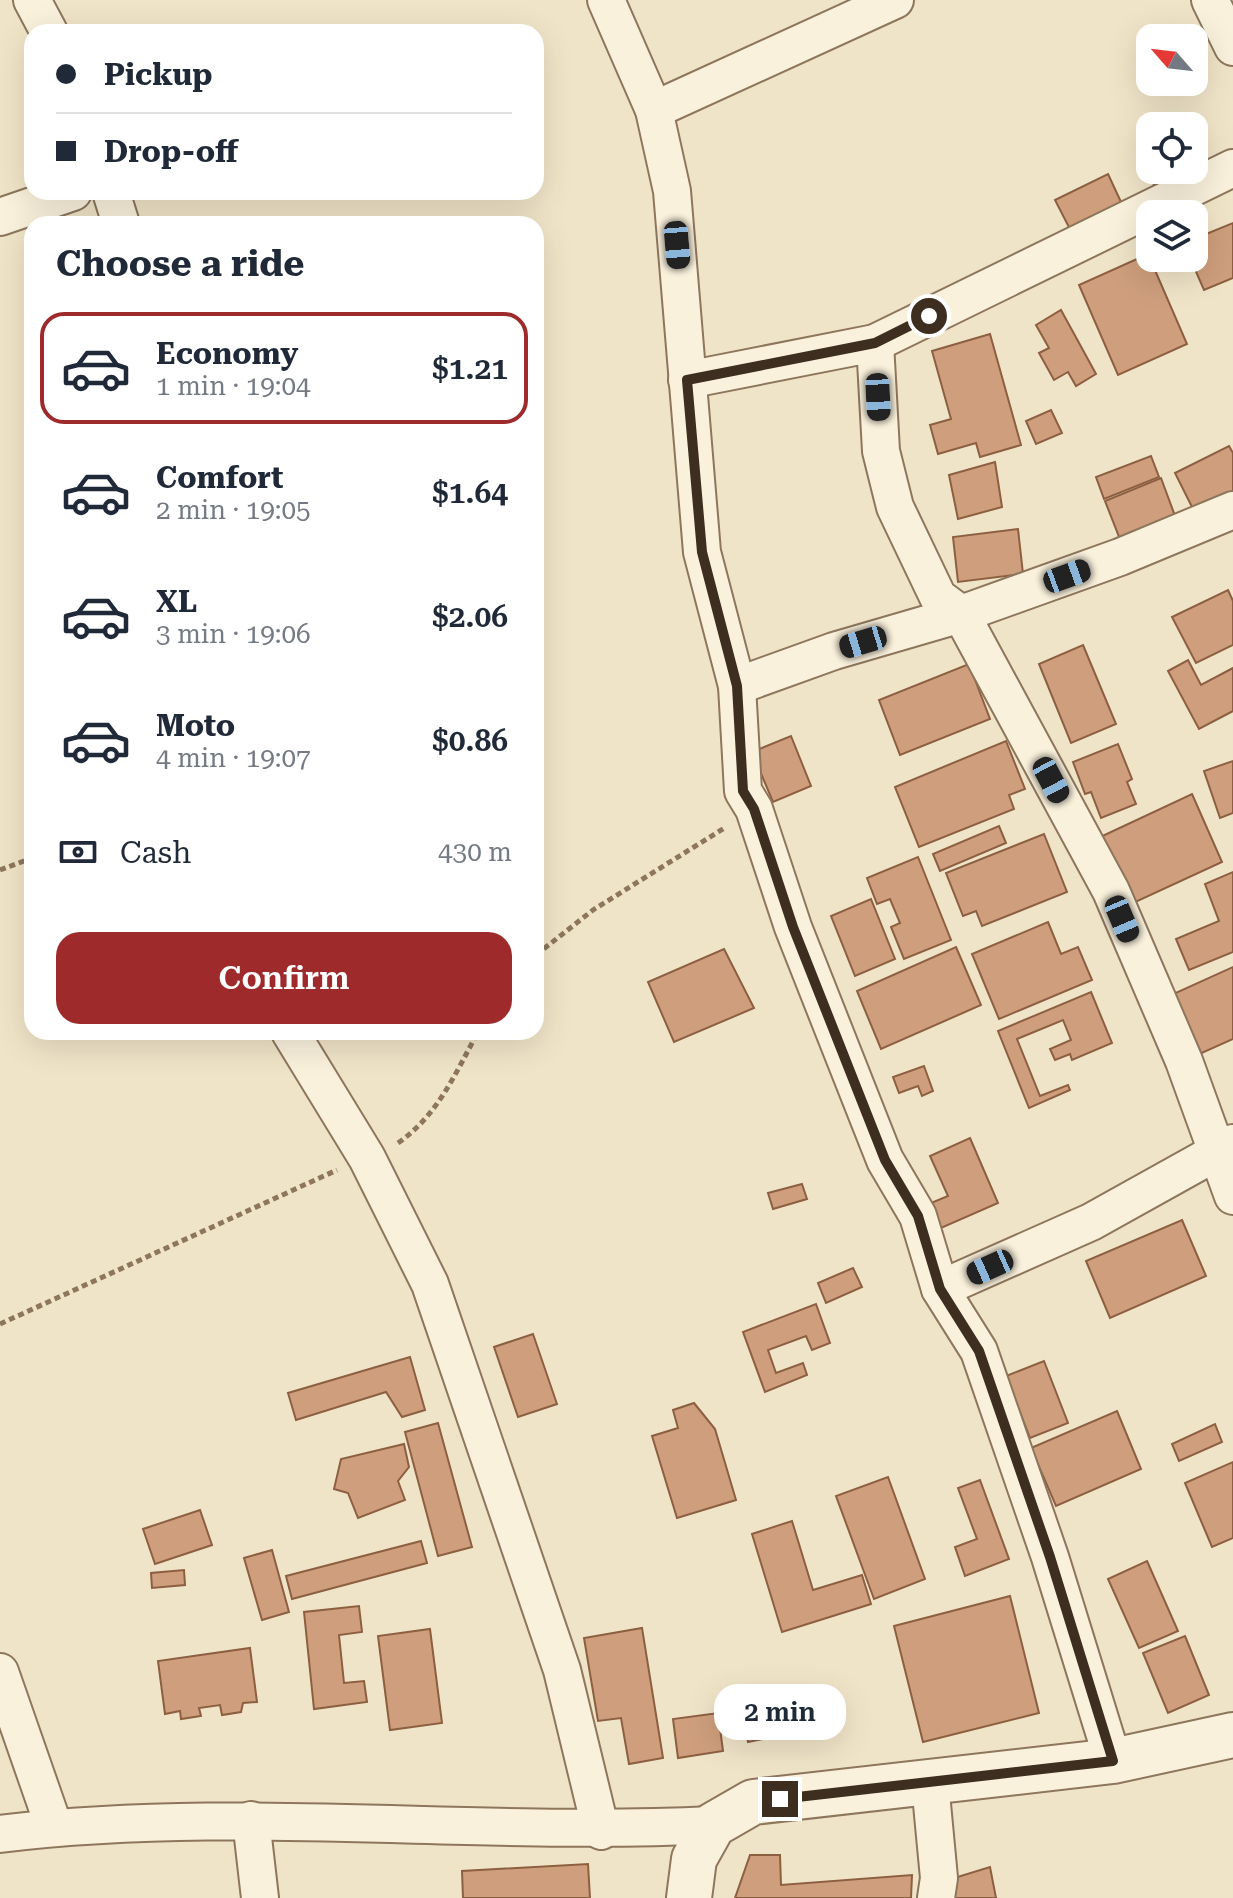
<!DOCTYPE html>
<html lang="en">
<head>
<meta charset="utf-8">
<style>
  :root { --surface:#fff; --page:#f6f6f7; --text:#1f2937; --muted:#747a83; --line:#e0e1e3; --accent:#9e2a2b }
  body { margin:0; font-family:"Roboto Serif",serif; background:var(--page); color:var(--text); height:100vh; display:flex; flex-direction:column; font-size:30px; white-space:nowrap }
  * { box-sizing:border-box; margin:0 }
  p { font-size:26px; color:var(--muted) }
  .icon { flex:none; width:44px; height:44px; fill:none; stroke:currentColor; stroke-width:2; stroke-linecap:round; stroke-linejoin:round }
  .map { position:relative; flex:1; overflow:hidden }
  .sheet { position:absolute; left:24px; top:216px; width:520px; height:824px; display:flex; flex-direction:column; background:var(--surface); border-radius:24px; box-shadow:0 8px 32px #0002 }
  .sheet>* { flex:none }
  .guide { position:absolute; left:24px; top:24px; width:520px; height:176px; border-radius:24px; box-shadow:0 8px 32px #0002; display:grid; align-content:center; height:176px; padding:0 32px; background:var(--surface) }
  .needle { width:52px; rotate:298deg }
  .controls { position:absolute; left:1136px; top:24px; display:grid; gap:16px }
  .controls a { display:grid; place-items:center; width:72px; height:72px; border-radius:16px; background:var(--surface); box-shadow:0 8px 32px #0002; font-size:40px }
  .end { position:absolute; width:36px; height:36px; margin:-18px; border:10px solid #3d2e20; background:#fff; box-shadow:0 0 0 4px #fff }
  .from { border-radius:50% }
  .bubble { position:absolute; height:56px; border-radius:24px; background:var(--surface); box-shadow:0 8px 32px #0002; font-size:26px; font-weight:600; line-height:56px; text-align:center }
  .car { position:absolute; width:24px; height:48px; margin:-24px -12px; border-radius:10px; box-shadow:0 0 6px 2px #0007; background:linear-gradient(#222 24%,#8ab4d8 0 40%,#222 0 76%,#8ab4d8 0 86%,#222 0) }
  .guide b { display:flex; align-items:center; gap:28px; height:76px; font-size:30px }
  .guide b+b { border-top:2px solid var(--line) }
  .guide i { width:20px; height:20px; background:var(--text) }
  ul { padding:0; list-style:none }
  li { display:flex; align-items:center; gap:24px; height:112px; margin:0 16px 12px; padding:0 16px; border:4px solid transparent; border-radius:24px }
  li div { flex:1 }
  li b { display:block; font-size:30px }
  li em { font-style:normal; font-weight:600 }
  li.current { border-color:var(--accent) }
  li>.icon { width:72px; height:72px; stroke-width:1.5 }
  h2 { padding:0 32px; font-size:36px; line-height:96px }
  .pay { display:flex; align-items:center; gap:20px; height:88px; padding:0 32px; font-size:30px }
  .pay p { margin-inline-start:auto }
  .button { display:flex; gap:16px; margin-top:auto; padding:16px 32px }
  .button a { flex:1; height:92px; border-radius:24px; background:var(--accent); color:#fff; font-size:32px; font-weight:600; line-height:92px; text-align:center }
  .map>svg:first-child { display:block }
  .building { fill:#cf9f7d; stroke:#8d5f41; stroke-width:2 }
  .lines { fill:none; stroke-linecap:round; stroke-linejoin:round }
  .minor-casing { stroke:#8d765c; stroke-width:40 }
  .tertiary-casing { stroke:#8d765c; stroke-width:48 }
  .path { stroke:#8d765c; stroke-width:5; stroke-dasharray:6 4; stroke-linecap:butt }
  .minor { stroke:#faf1dc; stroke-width:36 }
  .tertiary { stroke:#faf1dc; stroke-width:44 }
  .route { stroke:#3d2e20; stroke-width:10 }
</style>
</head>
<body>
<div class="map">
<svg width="1233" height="1898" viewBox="0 0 1233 1898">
  <rect width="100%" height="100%" fill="#f0e4c8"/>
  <g class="building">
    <polygon points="1195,137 1210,171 1158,194 1143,160 1150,157 1150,170 1194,170"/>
    <polygon points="1108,174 1129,219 1073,235 1055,200"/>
    <polygon points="1233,223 1233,278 1204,290 1190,258 1194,258 1194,239"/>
    <polygon points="1148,254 1187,344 1118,375 1079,285"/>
    <polygon points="1061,310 1096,374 1076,386 1068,372 1054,380 1039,353 1049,348 1036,325"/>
    <polygon points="990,334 1021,445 980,457 976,443 938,454 930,425 951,419 932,351"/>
    <polygon points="1051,410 1062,433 1036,444 1026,421"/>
    <polygon points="1229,446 1233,453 1233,507 1200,523 1175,473"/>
    <polygon points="1151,456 1159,477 1104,499 1096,477"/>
    <polygon points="995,462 1002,507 958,519 949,475"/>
    <polygon points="1161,478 1178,524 1125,552 1105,501"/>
    <polygon points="1018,529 1023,574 958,582 953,537"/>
    <polygon points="1228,590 1233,601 1233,645 1196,663 1172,617"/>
    <polygon points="1083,645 1116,724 1071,743 1039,664"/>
    <polygon points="1188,660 1201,685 1233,668 1233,711 1199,729 1168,671"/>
    <polygon points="969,664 990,719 900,755 879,700"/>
    <polygon points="791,736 811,786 773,802 752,752"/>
    <polygon points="1006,741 1025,789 1009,795 1014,809 919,847 895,787"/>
    <polygon points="1118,744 1132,779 1127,782 1136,804 1101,818 1091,792 1085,794 1073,762"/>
    <polygon points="1233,761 1233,813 1220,818 1204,771"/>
    <polygon points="1192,794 1222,862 1131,904 1096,839"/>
    <polygon points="999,826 1006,843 940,871 933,854"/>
    <polygon points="1044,834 1067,892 982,926 976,911 963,916 946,873"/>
    <polygon points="918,857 951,940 904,959 891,927 900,923 890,899 877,904 867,878"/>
    <polygon points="1233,872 1233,952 1189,970 1176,939 1219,921 1205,884"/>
    <polygon points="871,899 895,959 855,976 831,916"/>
    <polygon points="1048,922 1061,954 1078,947 1092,980 999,1019 972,954"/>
    <polygon points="956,947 981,1005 881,1049 857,991"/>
    <polygon points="724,949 754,1008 674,1042 648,982"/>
    <polygon points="1233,967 1233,1039 1184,1061 1158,1001"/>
    <polygon points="1091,992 1112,1043 1072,1060 1070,1054 1055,1060 1050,1049 1071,1040 1063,1020 1017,1039 1040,1096 1068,1085 1070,1090 1029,1108 998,1031"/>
    <polygon points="924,1066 933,1091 922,1096 918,1086 899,1093 893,1077"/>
    <polygon points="970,1138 998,1203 941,1228 931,1203 948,1196 930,1156"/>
    <polygon points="802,1184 807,1199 773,1209 768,1193"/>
    <polygon points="1182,1220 1206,1276 1110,1318 1086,1261"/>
    <polygon points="853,1268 862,1287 826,1303 818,1283"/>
    <polygon points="816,1304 830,1343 812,1350 806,1336 768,1350 776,1373 803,1363 807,1375 765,1392 743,1332"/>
    <polygon points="533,1334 557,1404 518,1417 494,1347"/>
    <polygon points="410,1357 425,1410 402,1417 386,1392 296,1420 288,1393"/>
    <polygon points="1044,1361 1068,1423 1030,1438 1006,1376"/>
    <polygon points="694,1403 715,1429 736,1500 677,1518 652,1436 678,1428 673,1410"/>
    <polygon points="1117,1411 1141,1469 1056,1506 1031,1448"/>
    <polygon points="438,1423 472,1547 438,1556 405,1432"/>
    <polygon points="1215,1424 1222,1442 1179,1461 1172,1444"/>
    <polygon points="404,1444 409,1467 398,1481 405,1500 358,1518 348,1493 334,1489 341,1459"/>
    <polygon points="1233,1462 1233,1538 1212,1547 1185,1483"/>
    <polygon points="888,1477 925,1579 874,1599 836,1496"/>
    <polygon points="980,1480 1009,1559 965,1576 955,1547 977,1539 958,1488"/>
    <polygon points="200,1510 212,1545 155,1564 143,1529"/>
    <polygon points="792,1521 813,1590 862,1575 871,1604 782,1632 752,1534"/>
    <polygon points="421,1541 427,1563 292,1599 286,1576"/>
    <polygon points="272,1550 289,1612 262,1620 244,1558"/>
    <polygon points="1147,1561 1178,1631 1139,1648 1108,1579"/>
    <polygon points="184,1570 185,1585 152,1588 151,1573"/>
    <polygon points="1010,1596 1039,1713 923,1742 894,1626"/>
    <polygon points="359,1606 362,1632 339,1635 344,1683 364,1681 367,1702 314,1709 304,1612"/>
    <polygon points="642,1628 663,1758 629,1764 621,1718 598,1721 584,1638"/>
    <polygon points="430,1629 442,1723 390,1730 378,1636"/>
    <polygon points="1185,1636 1209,1695 1168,1713 1143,1653"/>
    <polygon points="250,1648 257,1702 243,1703 241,1712 222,1715 220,1705 199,1708 201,1716 181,1719 180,1711 165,1714 158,1661"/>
    <polygon points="804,1689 812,1729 748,1742 741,1702"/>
    <polygon points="718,1713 723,1751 678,1758 673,1719"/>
    <polygon points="750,1855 780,1855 781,1885 912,1875 911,1898 735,1898"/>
    <polygon points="588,1864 590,1898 463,1898 462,1871"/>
    <polygon points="990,1867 996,1898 949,1898 951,1879"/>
  </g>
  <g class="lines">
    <defs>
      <g id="minor">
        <polyline points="32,0 49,32"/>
        <polyline points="606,0 654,110 672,191 702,552 737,686 743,791 754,809 793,927 885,1160 918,1216 940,1289 979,1351 1050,1557 1113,1761"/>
        <polyline points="1210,0 1233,47"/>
        <polyline points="654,110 895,0"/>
        <polyline points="111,192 121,224"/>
        <polyline points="0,217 73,192"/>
        <polyline points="875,343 881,451 895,507 938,597 961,614 1111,891 1184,1061 1233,1196"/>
        <polyline points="687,380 875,343 1233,168"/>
        <polyline points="737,686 834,651 961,614 1120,557 1233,510"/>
        <polyline points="290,1032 367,1158 430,1284 562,1670 601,1831"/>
        <polyline points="940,1289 1091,1222 1233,1143"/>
        <polyline points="0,1672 54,1827"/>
        <polyline points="930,1783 939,1878 936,1898"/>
        <polyline points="251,1820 260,1898"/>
        <path d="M0 1834C237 1805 476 1837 713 1825"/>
      </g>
      <polyline id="tertiary" points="689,1898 694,1859 713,1825 753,1802 1113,1761 1233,1735"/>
    </defs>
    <use href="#minor" class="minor-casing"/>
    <use href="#tertiary" class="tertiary-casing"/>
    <g class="path">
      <polyline points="0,870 32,858"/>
      <polyline points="536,955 593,910 726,827"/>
      <path d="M398 1143C438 1115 455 1074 478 1032"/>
      <polyline points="0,1324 337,1170"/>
    </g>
    <use href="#minor" class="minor"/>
    <use href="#tertiary" class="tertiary"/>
  </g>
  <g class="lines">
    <polyline class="route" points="780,1799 1113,1761 1050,1557 979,1351 940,1289 918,1216 885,1160 793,927 754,809 743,791 737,686 702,552 687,380 875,343 929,316"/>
  </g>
</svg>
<div class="controls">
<a><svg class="needle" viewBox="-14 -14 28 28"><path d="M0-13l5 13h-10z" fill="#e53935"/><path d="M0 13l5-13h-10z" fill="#747a83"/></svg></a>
<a><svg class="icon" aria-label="locate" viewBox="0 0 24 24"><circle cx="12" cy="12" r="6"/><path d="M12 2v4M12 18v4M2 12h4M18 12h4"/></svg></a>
<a><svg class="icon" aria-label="layers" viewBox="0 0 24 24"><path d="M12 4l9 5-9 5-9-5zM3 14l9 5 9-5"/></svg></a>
</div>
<i class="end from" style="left:929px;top:316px"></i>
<i class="end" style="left:780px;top:1799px"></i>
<div class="bubble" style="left:714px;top:1684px;width:132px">2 min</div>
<i class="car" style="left:677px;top:245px;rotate:175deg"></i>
<i class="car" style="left:878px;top:397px;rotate:177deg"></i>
<i class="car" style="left:1067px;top:576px;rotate:70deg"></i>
<i class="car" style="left:863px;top:642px;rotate:253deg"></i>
<i class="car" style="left:1051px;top:780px;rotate:152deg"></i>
<i class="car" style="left:1122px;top:919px;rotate:157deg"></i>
<i class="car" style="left:990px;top:1267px;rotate:246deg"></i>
<div class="guide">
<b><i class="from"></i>Pickup</b>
<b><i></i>Drop-off</b>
</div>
<section class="sheet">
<h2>Choose a ride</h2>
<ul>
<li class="current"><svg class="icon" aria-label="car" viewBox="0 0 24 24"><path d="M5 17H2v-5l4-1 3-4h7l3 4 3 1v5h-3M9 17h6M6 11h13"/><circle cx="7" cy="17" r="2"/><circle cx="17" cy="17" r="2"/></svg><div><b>Economy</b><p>1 min · 19:04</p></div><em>$1.21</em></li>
<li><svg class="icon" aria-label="car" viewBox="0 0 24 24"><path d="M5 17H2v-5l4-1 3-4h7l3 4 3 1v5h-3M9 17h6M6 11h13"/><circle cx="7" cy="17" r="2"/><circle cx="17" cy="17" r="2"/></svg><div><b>Comfort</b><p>2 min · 19:05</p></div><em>$1.64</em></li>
<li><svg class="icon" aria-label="car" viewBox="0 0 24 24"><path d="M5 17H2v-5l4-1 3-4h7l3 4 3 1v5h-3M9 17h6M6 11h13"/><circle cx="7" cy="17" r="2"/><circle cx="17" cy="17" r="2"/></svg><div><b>XL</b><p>3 min · 19:06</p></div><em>$2.06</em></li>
<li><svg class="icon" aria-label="car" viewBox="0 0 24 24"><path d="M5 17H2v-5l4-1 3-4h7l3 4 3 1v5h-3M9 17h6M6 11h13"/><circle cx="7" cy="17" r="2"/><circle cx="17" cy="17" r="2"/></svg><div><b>Moto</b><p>4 min · 19:07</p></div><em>$0.86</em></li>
</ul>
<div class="pay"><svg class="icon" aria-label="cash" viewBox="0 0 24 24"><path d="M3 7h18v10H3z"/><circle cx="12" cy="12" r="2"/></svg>Cash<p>430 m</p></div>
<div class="button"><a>Confirm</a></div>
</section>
</div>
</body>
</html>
